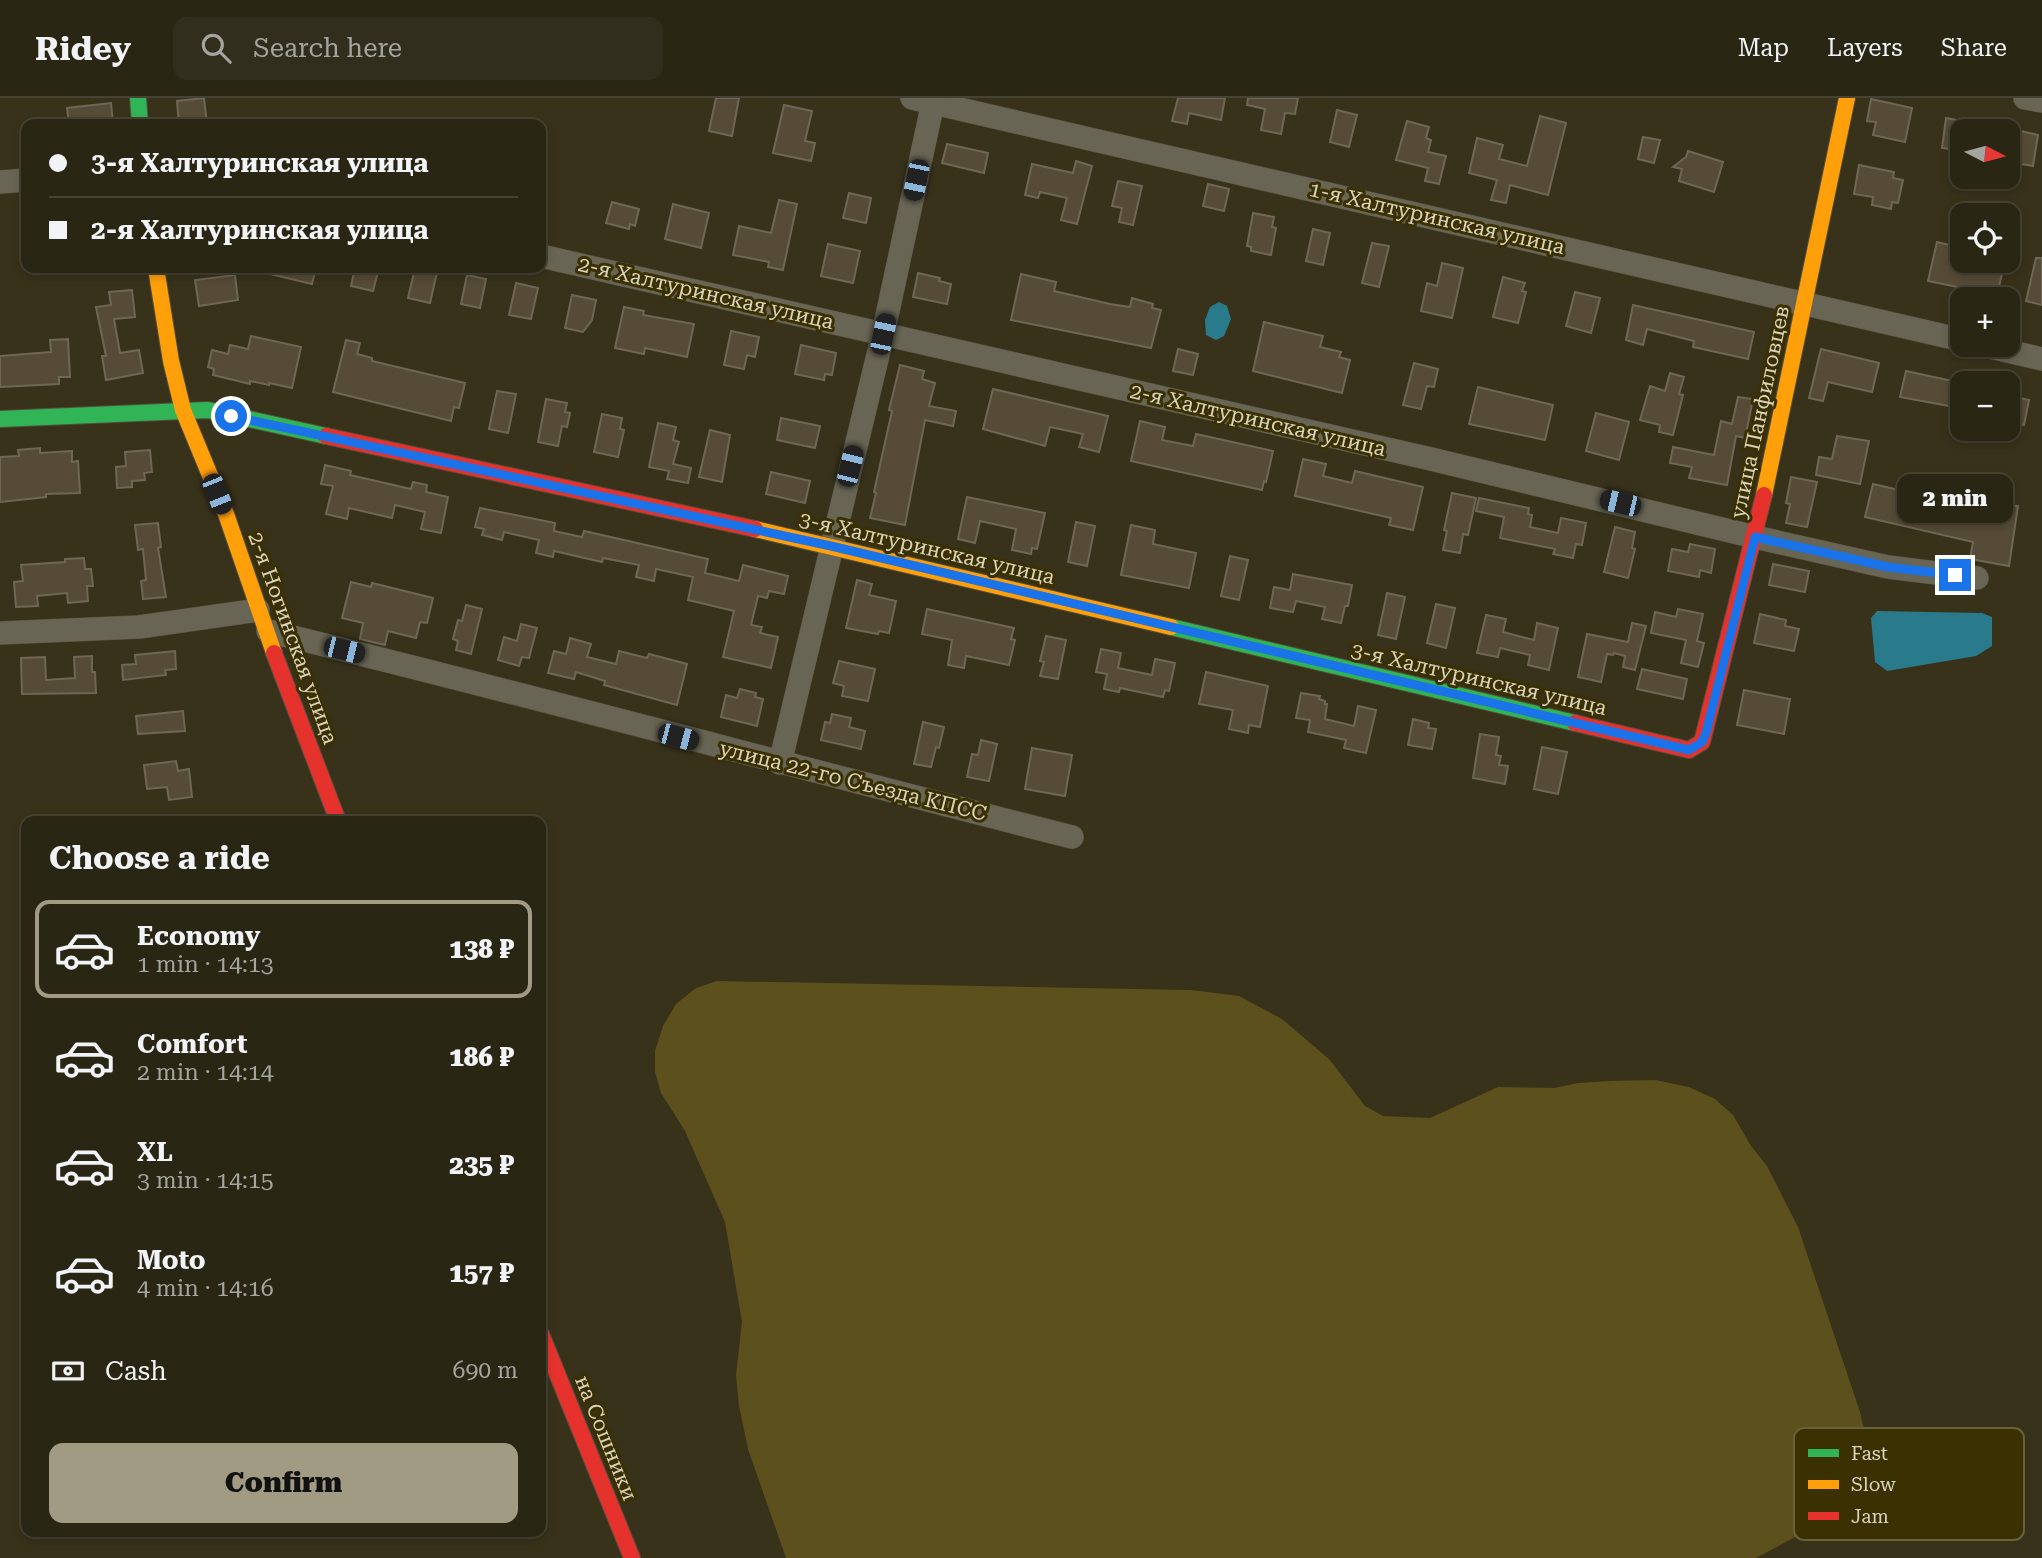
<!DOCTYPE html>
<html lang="en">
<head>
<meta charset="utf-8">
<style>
  :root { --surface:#2a2614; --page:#322e1d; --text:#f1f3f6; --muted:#a5a5a0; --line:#464334; --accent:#a19b84 }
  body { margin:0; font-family:"Roboto Serif",serif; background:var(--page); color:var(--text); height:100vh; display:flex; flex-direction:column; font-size:26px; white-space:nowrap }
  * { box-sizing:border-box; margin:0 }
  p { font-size:23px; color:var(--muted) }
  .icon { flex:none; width:38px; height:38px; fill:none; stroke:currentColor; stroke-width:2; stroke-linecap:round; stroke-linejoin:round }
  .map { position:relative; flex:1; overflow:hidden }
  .sheet { position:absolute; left:21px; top:718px; width:525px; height:721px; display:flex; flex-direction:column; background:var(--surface); border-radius:14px; box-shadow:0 4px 10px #0003,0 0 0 2px var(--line) }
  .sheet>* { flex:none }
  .guide { position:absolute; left:21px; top:21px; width:525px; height:154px; border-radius:14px; box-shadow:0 4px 10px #0003,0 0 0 2px var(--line); display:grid; align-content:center; height:154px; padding:0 28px; background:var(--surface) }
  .needle { width:46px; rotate:96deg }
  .controls { position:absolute; left:1950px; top:21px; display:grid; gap:14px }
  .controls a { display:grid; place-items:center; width:70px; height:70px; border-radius:14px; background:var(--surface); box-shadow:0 4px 10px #0003,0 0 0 2px var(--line); font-size:35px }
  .end { position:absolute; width:32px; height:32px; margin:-16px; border:9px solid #1a73e8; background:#fff; box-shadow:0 0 0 4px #fff }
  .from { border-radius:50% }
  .bubble { position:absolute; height:49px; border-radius:14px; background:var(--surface); box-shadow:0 4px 10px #0003,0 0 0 2px var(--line); font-size:23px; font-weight:800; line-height:49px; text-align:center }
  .car { position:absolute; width:21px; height:42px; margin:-21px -10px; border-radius:9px; box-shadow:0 0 5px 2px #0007; background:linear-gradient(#222 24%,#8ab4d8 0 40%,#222 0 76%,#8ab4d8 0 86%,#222 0) }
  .guide b { display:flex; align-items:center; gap:24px; height:66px; font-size:26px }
  .guide b+b { border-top:2px solid var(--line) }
  .guide i { width:18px; height:18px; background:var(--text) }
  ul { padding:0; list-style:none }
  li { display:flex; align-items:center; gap:21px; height:98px; margin:0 14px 10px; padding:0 14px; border:4px solid transparent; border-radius:14px }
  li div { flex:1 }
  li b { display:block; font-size:26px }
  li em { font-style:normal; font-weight:800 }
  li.selected { border-color:var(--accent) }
  li>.icon { width:63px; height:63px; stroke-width:1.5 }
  h2 { padding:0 28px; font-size:32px; line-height:84px }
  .pay { display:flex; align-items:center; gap:18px; height:77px; padding:0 28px; font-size:26px }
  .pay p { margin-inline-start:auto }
  .action { display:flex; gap:14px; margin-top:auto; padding:14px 28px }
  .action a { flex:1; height:80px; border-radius:14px; background:var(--accent); color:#111; font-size:28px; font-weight:800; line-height:80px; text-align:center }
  header { display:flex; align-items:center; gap:42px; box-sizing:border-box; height:98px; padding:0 35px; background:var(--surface); border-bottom:2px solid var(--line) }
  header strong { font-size:33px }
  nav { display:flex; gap:38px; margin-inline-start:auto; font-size:24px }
  .search { width:490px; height:63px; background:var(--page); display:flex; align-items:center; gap:18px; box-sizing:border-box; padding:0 24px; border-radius:14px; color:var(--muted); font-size:26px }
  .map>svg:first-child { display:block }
  .green { fill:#5c501c }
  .water { fill:#297b8b }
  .building { fill:#554b36; stroke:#6f6755; stroke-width:2 }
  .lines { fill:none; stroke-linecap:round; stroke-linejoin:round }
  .street-casing { stroke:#534e3d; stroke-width:24 }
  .fast-casing { stroke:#534e3d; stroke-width:18 }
  .slow-casing { stroke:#534e3d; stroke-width:18 }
  .jam-casing { stroke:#534e3d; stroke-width:18 }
  .street { stroke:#686554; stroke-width:23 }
  .fast { stroke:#30b455; stroke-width:16 }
  .slow { stroke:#ff9f0a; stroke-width:16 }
  .jam { stroke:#e5322d; stroke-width:16 }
  .route { stroke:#1a73e8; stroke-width:9 }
  .labels { text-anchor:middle; stroke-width:6; stroke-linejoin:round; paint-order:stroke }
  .street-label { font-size:21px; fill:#d9d3bd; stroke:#3a3002 }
  .key { fill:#3a3002; stroke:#6a613a; stroke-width:2 }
  .key-label { font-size:19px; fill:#d9d3bd }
</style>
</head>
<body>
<header>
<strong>Ridey</strong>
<div class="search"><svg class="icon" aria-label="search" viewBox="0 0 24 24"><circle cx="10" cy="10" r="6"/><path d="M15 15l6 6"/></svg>Search here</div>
<nav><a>Map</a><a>Layers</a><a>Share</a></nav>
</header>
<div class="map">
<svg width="2042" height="1460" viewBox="0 0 2042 1460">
  <rect width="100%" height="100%" fill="#38321b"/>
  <polygon class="green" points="717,883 1191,892 1239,898 1282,921 1330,962 1365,1008 1383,1018 1430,1020 1498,989 1554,990 1578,985 1610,983 1655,982 1689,989 1715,1001 1733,1017 1751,1048 1767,1068 1798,1129 1860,1314 1865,1336 1860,1365 1830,1412 1812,1430 1756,1460 786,1460 748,1351 739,1308 736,1277 742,1224 725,1124 685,1033 661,995 655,974 655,953 663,928 676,906 696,890"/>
  <g class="water">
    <polygon points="1219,204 1227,208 1231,221 1224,238 1216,242 1206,237 1205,222 1210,209"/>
    <polygon points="1877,513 1982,515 1992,519 1992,548 1976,558 1887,573 1875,564 1871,520"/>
  </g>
  <g class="building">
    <polygon points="204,0 207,26 179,26 177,3"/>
    <polygon points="716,0 739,0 732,38 709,33"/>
    <polygon points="1178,0 1225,0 1221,22 1189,15 1187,26 1172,23"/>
    <polygon points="1248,0 1298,0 1295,16 1285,15 1281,36 1261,32 1265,11 1247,7"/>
    <polygon points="1871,1 1912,10 1905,44 1873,37 1876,24 1867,23"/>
    <polygon points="111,5 113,25 69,26 67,10"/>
    <polygon points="784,7 812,13 805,43 815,45 811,63 773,55"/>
    <polygon points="1337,12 1357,17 1349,49 1330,44"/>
    <polygon points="1540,18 1566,25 1548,97 1510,87 1506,105 1491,102 1497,82 1469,75 1477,40 1503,47 1499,61 1527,68"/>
    <polygon points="1946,20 1962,23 1962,53 1942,50"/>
    <polygon points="1407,23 1429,29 1426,40 1431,42 1428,54 1446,58 1439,86 1425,83 1428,70 1396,62"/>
    <polygon points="2016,32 2038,37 2033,68 2010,64"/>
    <polygon points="1643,39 1660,42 1654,65 1638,61"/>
    <polygon points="947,46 988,55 984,75 942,65"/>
    <polygon points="1688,53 1723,64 1714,94 1679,83 1682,71 1673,69 1686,59"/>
    <polygon points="1076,63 1092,68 1077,126 1061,122 1067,100 1040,94 1038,100 1025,97 1032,66 1073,75"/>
    <polygon points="1859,67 1894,74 1893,80 1903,82 1898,105 1892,104 1891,111 1872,107 1873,99 1854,96"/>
    <polygon points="1118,83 1142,88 1133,127 1119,124 1122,110 1112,108"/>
    <polygon points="1208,86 1229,91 1224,113 1203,108"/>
    <polygon points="849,95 871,100 866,125 843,120"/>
    <polygon points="779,102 797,106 783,172 768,169 769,164 733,157 739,128 771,135"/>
    <polygon points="612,104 639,111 635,128 630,126 629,131 606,125"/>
    <polygon points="673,106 709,115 701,150 665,141"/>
    <polygon points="1253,115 1274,119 1272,129 1276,130 1271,157 1251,153 1251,149 1247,148"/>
    <polygon points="1313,131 1330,135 1323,167 1306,163"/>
    <polygon points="1937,144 1962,150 1962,163 2005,163 1997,197 1928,183"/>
    <polygon points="1372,145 1389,148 1379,189 1362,185"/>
    <polygon points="828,146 860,153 853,185 821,178"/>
    <polygon points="2036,160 2042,160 2042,207 2026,203"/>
    <polygon points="1442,165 1463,170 1452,220 1421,213 1427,185 1437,188"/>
    <polygon points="271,170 316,170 312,186 270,176"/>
    <polygon points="355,170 379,170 373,193 351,188"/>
    <polygon points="415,170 438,170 430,205 408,200"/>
    <polygon points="918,175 940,180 939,183 951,186 947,206 913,199"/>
    <polygon points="1021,176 1056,184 1054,193 1110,206 1130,209 1132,200 1153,206 1152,210 1161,212 1151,250 1011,222"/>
    <polygon points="235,177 238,202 199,208 195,182"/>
    <polygon points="467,177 486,181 480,210 461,206"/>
    <polygon points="1503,179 1525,185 1522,193 1526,194 1518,225 1493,219"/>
    <polygon points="516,185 538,190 531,221 509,217"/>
    <polygon points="132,192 135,219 114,221 120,255 139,252 143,275 106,282 102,258 106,258 96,209 111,207 109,194"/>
    <polygon points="1575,194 1600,200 1591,235 1566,228"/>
    <polygon points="572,197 596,202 592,222 583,234 565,230"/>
    <polygon points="1633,207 1754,234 1748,261 1693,249 1694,243 1647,231 1643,247 1626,242"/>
    <polygon points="624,209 644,213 643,217 694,226 687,259 645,250 644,256 615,250"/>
    <polygon points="1264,224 1323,238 1320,249 1341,254 1339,259 1350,262 1342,295 1253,273"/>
    <polygon points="731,233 759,239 755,259 747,257 744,271 724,267"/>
    <polygon points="251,238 301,249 292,290 269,285 269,287 250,283 250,286 213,277 214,271 208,269 212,252 228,256 230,247 248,251"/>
    <polygon points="68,241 70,279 59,279 59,286 0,289 0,258 51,254 50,242"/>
    <polygon points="346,242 360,245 357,256 372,260 372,263 465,285 459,310 454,309 451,323 333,294"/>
    <polygon points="801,247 836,255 832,277 825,276 824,282 795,276"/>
    <polygon points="1178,251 1198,256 1193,277 1173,273"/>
    <polygon points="1821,251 1879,265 1872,294 1828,284 1823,303 1809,300"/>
    <polygon points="1414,265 1438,271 1434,289 1427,288 1421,311 1403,307"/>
    <polygon points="900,267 924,273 922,281 935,285 929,308 956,313 953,328 925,322 905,427 870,420 876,395 874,394 892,313 889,312"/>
    <polygon points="1906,273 1962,285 1960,310 1900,299"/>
    <polygon points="1670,275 1684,279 1679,296 1683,297 1673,337 1659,334 1660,327 1640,322 1650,288 1665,293"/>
    <polygon points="1478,289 1553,307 1545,342 1469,326"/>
    <polygon points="993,291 1108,318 1099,354 1079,349 1083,336 1050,329 1045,348 983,331"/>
    <polygon points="497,293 516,296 508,335 489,331"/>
    <polygon points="2007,297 2029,302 2024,327 2007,323"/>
    <polygon points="1738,299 1753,301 1745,340 1736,338 1727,387 1689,380 1692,369 1670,365 1673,349 1714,357 1721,323 1732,326"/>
    <polygon points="546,301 567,305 565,314 570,315 567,329 562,328 558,348 538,344"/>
    <polygon points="1596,315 1629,324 1619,362 1586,353"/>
    <polygon points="602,316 622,320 620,331 624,332 618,359 594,354"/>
    <polygon points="781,320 820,328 815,350 777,342"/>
    <polygon points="1140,323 1165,329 1162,342 1193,348 1196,336 1273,353 1266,384 1264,383 1262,392 1131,363"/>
    <polygon points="658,325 676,329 673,342 679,344 673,366 691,370 688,385 667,381 669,373 649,369"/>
    <polygon points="710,332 730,337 722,384 699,379"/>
    <polygon points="1837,338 1869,343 1860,386 1816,377 1819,359 1832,361"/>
    <polygon points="40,350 40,355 72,353 72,364 78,363 80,395 46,396 46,399 0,404 0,359 19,358 18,352"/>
    <polygon points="150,352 152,374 144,375 145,382 132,383 132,389 117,390 116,369 126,368 125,354"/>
    <polygon points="1303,361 1326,366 1323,378 1352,385 1355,373 1423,389 1413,432 1389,427 1391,420 1295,398"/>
    <polygon points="325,367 351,373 350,377 411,391 413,384 427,387 426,394 448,399 441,435 421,431 425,414 395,407 392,420 349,410 347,421 326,416 333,388 321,386"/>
    <polygon points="771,374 810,383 805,405 766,396"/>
    <polygon points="1791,379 1817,384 1807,429 1786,425 1790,406 1786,405"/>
    <polygon points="1873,386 1912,395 1910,405 1940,412 1944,394 1972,401 1974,398 1991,401 1991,404 2018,408 2009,468 1970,461 1973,444 1865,419"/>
    <polygon points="1452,395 1476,400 1468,437 1463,436 1460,455 1443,452 1447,433 1444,432"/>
    <polygon points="967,399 1045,415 1037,451 1032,450 1031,456 1012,452 1016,431 980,423 975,445 958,441"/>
    <polygon points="1479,400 1529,410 1528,416 1532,417 1530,429 1558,435 1561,420 1586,425 1582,447 1576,446 1573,460 1553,456 1555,451 1500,440 1504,419 1476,413"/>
    <polygon points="480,410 555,425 554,433 582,439 584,433 708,461 705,475 739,483 743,467 788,478 784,496 769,493 767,500 758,498 751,527 762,529 760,535 778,539 771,570 723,559 734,513 688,502 693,479 656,471 654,483 636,479 639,467 603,460 602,464 554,453 553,459 536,455 539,442 504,434 502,442 482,437 484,431 475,429"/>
    <polygon points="1076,424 1095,428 1087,468 1068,464"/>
    <polygon points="158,425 161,449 158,450 166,499 143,501 141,483 146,482 143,451 138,452 135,427"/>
    <polygon points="1131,427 1155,432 1153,446 1196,455 1189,490 1121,477"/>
    <polygon points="1615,429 1635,434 1632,450 1635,451 1628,480 1604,474"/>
    <polygon points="1690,446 1715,451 1711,475 1700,472 1699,479 1668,473 1672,451 1688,454"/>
    <polygon points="1230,458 1248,462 1239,502 1221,498"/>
    <polygon points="84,460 85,471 91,471 93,488 87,488 88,503 68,505 67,495 37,498 38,508 16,509 14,484 23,483 21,467 65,464 65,461"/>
    <polygon points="1773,466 1809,473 1805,494 1769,487"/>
    <polygon points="1293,476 1352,487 1348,508 1345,508 1341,525 1322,521 1325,509 1296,503 1293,514 1270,510 1274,489 1290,492"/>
    <polygon points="857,482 872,486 869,497 896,503 889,535 879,533 878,536 846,530"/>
    <polygon points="351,484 371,489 372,485 433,500 427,525 420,524 416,540 388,533 385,547 360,541 363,525 342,520"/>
    <polygon points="1387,495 1405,499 1396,541 1378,537"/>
    <polygon points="1436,506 1455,510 1446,550 1427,545"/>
    <polygon points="466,507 482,511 471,556 456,552 458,543 453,541 458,522 462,523"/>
    <polygon points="927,511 1014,530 1011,541 1015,542 1009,567 966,558 964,570 948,567 952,542 922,536"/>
    <polygon points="1678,511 1703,516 1697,543 1704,545 1698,569 1681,565 1686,542 1651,535 1655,514 1676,519"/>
    <polygon points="1760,516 1786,522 1785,528 1799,531 1794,553 1754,545"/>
    <polygon points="1486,517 1506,521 1503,534 1534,542 1537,525 1558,530 1549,572 1528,567 1530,557 1500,550 1498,559 1477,555"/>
    <polygon points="1632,525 1646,528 1635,572 1623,569 1625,558 1614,555 1613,557 1607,556 1601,584 1578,579 1587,536 1628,544"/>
    <polygon points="521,526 537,530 529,560 522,559 519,568 498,562 504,539 517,543"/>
    <polygon points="1046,538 1066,542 1058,581 1040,578 1044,564 1040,563"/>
    <polygon points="570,540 591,546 587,559 616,566 619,553 647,560 649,556 687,566 677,607 604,587 605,583 576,574 574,581 548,575 554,553 566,556"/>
    <polygon points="1101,551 1121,555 1118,570 1152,577 1155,561 1175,565 1169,593 1165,592 1163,599 1120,590 1119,594 1104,591 1107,576 1096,574"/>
    <polygon points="175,553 176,571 165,572 166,577 123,582 122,567 136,566 135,557"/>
    <polygon points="92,558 92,574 95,574 96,595 22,596 21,560 45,559 46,582 75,580 74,559"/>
    <polygon points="839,563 875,571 868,603 842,598 844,588 833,585"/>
    <polygon points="1642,571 1687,581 1683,601 1637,591"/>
    <polygon points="1206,574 1268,588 1260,629 1249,627 1248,635 1229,631 1233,612 1199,606"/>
    <polygon points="740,591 756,595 755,599 763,601 757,628 721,619 726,597 737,600"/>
    <polygon points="1744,592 1790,601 1784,636 1737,627"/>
    <polygon points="1301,595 1320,598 1319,601 1325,603 1325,606 1327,606 1325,621 1354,628 1358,608 1376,612 1366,655 1344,650 1346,642 1308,634 1310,622 1296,620"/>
    <polygon points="183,613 185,633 138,636 136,618"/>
    <polygon points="832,616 851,620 849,629 865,633 861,651 821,642 825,624 830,625"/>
    <polygon points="1413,621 1429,625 1428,630 1436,631 1432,651 1408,647"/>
    <polygon points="923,624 944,629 939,650 936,649 931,669 914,666"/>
    <polygon points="1480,636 1499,639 1496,657 1501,658 1499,667 1508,668 1505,686 1473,680"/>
    <polygon points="981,642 997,646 989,683 967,679 972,656 978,657"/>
    <polygon points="1542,649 1567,654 1558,696 1534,691"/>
    <polygon points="1032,650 1072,657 1065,698 1025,691"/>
    <polygon points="176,663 178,673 189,671 192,699 169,702 167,689 147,691 144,667"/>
  </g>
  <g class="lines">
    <defs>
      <g id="street">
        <polyline points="912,0 1962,242"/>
        <polyline points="2025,0 2042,3"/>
        <polyline points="0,84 26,82"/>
        <polyline points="541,158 1431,361 1755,439 1888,469 1977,480"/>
        <polyline points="1982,247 2042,261"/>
        <path d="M268 533C537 599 803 671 1072 739"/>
        <polyline points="0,535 139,529 258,512"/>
        <polyline points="780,665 883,236 934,0"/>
      </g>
      <g id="fast">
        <polyline points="138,0 140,26"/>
        <polyline points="0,321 208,312 326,338"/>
        <polyline points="1171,529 1575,625"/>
      </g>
      <g id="slow">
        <polyline points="156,170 171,263 183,312 226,416 274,555"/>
        <polyline points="1764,397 1847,0"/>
        <polyline points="755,431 1171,529"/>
      </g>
      <g id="jam">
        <polyline points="326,338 755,431"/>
        <polyline points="274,555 338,723"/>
        <polyline points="1575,625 1689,652 1702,644 1764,397"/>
        <polyline points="541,1236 632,1460"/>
      </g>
    </defs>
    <use href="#street" class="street-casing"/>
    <use href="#fast" class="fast-casing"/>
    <use href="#slow" class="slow-casing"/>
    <use href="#jam" class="jam-casing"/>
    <use href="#street" class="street"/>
    <use href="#fast" class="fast"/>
    <use href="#slow" class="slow"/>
    <use href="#jam" class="jam"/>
  </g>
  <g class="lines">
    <polyline class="route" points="231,318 831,448 1689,652 1702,644 1706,635 1755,439 1888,469 1955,477"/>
  </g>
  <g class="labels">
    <g class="street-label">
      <text transform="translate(1437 120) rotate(13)" y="7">1-я Халтуринская улица</text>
      <text transform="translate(706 195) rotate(13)" y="7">2-я Халтуринская улица</text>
      <text transform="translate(1760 314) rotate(-78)" y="7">улица Панфиловцев</text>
      <text transform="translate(1258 322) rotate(13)" y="7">2-я Халтуринская улица</text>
      <text transform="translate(927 450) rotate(13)" y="7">3-я Халтуринская улица</text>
      <text transform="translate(293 540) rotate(70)" y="7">2-я Ногинская улица</text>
      <text transform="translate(1479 581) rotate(13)" y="7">3-я Халтуринская улица</text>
      <text transform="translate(853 683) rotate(14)" y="7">улица 22-го Съезда КПСС</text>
      <text transform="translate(606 1340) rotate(68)" y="7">на Сошники</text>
    </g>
  </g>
  <rect x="1794" y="1330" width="230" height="112" rx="10" class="key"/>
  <rect x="1808" y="1351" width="31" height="8" fill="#30b455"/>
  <rect x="1808" y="1382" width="31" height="9" fill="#ff9f0a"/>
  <rect x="1808" y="1414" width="31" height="8" fill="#e5322d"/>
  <g class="key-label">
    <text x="1851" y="1362">Fast</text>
    <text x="1851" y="1393">Slow</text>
    <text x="1851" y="1425">Jam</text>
  </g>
</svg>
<div class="controls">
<a><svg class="needle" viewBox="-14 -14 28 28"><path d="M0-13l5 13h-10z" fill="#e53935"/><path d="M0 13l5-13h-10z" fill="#a5a5a0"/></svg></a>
<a><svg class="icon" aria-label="locate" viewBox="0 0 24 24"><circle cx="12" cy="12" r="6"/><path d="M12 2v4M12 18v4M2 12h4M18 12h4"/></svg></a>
<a>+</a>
<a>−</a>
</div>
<i class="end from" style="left:231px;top:318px"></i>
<i class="end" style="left:1955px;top:477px"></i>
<div class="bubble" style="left:1897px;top:376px;width:116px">2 min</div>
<i class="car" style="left:916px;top:82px;rotate:192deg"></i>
<i class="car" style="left:883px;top:236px;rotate:12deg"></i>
<i class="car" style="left:850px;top:368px;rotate:14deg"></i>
<i class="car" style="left:217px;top:396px;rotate:158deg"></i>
<i class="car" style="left:1620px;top:405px;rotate:283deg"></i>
<i class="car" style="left:344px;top:552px;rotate:104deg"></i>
<i class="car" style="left:678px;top:639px;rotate:105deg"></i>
<div class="guide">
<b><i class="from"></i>3-я Халтуринская улица</b>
<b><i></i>2-я Халтуринская улица</b>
</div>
<section class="sheet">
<h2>Choose a ride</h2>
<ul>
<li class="selected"><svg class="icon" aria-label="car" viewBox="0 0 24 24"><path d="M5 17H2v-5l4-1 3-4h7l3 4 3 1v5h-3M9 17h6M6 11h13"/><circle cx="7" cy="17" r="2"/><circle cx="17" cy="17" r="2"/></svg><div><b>Economy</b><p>1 min · 14:13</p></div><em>138 ₽</em></li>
<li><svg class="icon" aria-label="car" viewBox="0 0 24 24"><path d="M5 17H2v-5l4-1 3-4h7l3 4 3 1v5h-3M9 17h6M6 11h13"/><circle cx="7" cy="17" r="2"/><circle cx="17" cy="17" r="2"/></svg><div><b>Comfort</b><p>2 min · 14:14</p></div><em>186 ₽</em></li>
<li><svg class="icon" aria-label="car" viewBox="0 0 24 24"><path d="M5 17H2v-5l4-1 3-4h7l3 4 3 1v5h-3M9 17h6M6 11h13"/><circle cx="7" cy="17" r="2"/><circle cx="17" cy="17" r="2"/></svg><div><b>XL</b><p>3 min · 14:15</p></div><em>235 ₽</em></li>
<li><svg class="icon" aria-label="car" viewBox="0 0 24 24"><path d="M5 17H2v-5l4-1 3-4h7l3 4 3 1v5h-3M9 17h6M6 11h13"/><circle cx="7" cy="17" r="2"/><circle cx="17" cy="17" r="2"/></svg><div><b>Moto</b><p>4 min · 14:16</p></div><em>157 ₽</em></li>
</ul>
<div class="pay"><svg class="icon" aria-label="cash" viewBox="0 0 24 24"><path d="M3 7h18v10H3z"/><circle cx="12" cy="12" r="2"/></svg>Cash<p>690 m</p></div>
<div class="action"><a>Confirm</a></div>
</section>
</div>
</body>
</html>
